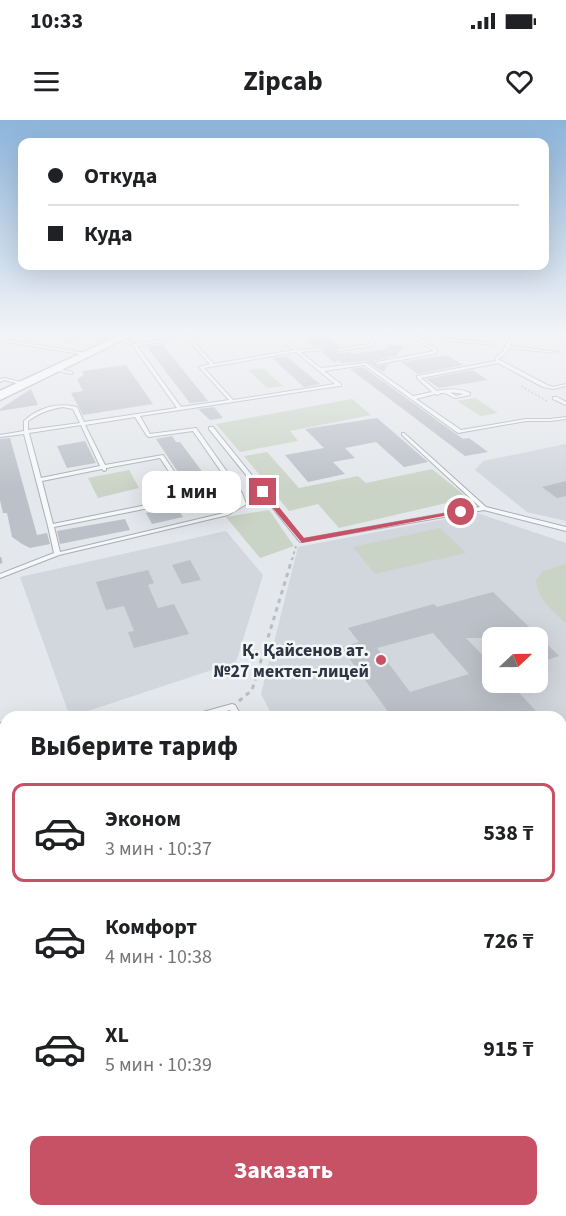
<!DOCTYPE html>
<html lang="ru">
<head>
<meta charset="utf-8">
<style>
  :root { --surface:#fff; --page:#f2f2f2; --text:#202124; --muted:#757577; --line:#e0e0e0; --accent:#c75266 }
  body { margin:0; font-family:"Source Sans 3",sans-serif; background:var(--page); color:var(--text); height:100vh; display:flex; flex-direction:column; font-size:22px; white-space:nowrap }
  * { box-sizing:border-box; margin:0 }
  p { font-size:20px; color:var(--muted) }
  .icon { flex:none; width:33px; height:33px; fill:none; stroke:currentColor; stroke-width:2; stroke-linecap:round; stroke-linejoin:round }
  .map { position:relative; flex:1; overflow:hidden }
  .sheet { position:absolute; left:0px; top:591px; width:567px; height:506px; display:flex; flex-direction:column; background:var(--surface); border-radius:18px 18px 0 0; box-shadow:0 6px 24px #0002 }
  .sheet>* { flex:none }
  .banner { position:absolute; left:18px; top:18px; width:531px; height:132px; border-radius:12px; box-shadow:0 6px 24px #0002; display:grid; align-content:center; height:132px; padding:0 30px; background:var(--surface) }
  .needle { width:39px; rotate:68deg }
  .buttons { position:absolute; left:482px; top:507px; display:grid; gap:12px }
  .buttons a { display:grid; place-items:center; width:66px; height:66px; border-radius:12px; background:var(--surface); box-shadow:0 6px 24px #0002; font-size:30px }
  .end { position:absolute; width:27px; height:27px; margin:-14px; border:8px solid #c75266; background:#fff; box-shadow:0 0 0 3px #fff }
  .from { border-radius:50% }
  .bubble { position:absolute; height:42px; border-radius:12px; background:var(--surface); box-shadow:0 6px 24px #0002; font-size:20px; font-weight:700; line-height:42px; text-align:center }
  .banner b { display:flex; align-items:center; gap:21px; height:57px; font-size:22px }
  .banner b+b { border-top:2px solid var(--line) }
  .banner i { width:15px; height:15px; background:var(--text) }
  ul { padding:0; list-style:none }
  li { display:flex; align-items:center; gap:18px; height:99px; margin:0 12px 9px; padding:0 18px; border:3px solid transparent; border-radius:12px }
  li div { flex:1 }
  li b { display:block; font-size:22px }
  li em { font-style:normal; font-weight:700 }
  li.active { border-color:var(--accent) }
  li>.icon { width:54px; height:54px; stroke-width:1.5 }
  h2 { padding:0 30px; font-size:27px; line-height:72px }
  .action { display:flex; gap:12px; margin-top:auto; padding:12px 30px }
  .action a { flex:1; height:69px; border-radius:12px; background:var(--accent); color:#fff; font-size:24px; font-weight:700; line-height:69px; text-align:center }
  .status { display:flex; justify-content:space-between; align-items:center; height:42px; padding:0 30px; background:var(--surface); direction:ltr }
  .status svg { height:16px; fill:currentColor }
  header { display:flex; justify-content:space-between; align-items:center; height:78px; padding:0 30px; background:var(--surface); font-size:27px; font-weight:700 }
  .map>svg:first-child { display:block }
  .built { fill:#d2d6dd; fill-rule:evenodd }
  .green { fill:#cad4c6 }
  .building { fill:#bcc0c8; fill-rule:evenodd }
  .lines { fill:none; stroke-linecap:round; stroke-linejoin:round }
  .lane-casing { stroke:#a9aeb5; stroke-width:2 }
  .secondary-casing { stroke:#a9aeb5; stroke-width:3 }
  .path-far2 { stroke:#babec2; stroke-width:1.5; stroke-dasharray:2 2; stroke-linecap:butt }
  .path-far1 { stroke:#babec2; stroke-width:2; stroke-dasharray:3 3; stroke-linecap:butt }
  .path { stroke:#babec2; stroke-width:3; stroke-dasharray:4.5 4.5; stroke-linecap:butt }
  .lane { fill:#f7f8f9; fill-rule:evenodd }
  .secondary { fill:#fff; fill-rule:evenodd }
  .route { fill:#c75266 }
  .poi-dot { fill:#c75266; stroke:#f4f6f8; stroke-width:2 }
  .labels { text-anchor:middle; stroke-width:5; stroke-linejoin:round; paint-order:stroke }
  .poi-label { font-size:18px; font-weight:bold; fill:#2d3543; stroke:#f4f6f8; text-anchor:end }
</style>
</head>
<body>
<div class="status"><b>10:33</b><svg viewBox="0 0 49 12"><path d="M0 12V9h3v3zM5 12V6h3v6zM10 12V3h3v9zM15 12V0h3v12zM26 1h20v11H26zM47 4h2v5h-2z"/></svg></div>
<header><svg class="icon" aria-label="menu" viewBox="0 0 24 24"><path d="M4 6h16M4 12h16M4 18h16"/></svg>Zipcab<svg class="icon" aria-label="heart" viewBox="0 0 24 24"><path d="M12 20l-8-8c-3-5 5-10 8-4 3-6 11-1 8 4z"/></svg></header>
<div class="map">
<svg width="566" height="1096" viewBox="0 0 566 1096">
  <rect width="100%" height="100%" fill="#e4e7eb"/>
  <g class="built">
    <polygon points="566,324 566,401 527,392 475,350 483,341"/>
    <path d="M477 393 566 423V661L561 663V597H273L261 574 298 427ZM492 518H537V562H492Z"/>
    <polygon points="226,411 263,455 236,542 70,597 20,457"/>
  </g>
  <g class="green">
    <polygon points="263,248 283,266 267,268 248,250"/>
    <polygon points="475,278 498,293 481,296 457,281"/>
    <polygon points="352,279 371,295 290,311 298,321 240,332 216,304"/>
    <polygon points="267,332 299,368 358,356 366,363 432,349 468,378 339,408 318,384 289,391 244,336"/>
    <polygon points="129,350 139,368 98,378 88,358"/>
    <polygon points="269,390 294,426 260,438 226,397"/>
    <polygon points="440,408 466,433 375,454 353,427"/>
    <path d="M566 444V503C552 490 538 480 536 460L543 451Z"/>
  </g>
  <g class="building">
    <polygon points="326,215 341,226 334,230 337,233 349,232 352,234 386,229 390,224 404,226 396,236 374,241 377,246 389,244 383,252 366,241 343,243 338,240 335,243 322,232 325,231 325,226 315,226 305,219"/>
    <polygon points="162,224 208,281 190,283 147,227"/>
    <polygon points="447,235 463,245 418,254 401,242"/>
    <polygon points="286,236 320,264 304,267 272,238"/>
    <polygon points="126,245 153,284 83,295 71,273 83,271 77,259 84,255 82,251"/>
    <polygon points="363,247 463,319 469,318 488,332 465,336 350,249"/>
    <polygon points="472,250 488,260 439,268 426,259"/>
    <polygon points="31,269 38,285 0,291 0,289"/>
    <polygon points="214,287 223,298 210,300 198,289"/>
    <polygon points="377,298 428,342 404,347 376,322 345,328 355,338 333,342 345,354 308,362 285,335 324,328 305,309"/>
    <polygon points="172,316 176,322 180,322 204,354 218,375 212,376 218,385 202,388 156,319"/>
    <polygon points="10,318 37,415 47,413 50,424 30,428 22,424 12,417 7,393 3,393 0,380 0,319"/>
    <polygon points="85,321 96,343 67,348 57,326"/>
    <polygon points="566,361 566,376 557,378 542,367"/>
    <polygon points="176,386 183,397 152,404 146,393"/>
    <polygon points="125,399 130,410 60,424 57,411"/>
    <polygon points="190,440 201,460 182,464 172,445"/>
    <polygon points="148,450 154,463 148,465 158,488 174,484 189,514 134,528 128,512 134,511 124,486 106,490 96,462"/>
    <path d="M493 472 559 536 537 543V518H466L492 545V562H509L536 591 519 597H392L341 527 359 522 348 508 434 484 437 487ZM433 513 469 554 410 572 377 528Z"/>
  </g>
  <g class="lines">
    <defs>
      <g id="lane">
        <polygon points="82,215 87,215 70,223 67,222"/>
        <path d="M96 215C108 215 124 218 135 224L187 216 205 215 203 216 190 218 214 244 294 230 275 215H279L298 230 324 228 323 230 300 232 321 248 366 243 413 276 432 272 417 258V256L496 241 495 238 503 231 511 215H515L510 226 558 232 556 233 509 228 506 233 498 239 547 265 553 267 566 264V266L553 269 543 267 498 243 421 258 437 271C448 269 459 268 470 273V275L455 278C448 275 444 270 437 275L435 274 416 279 461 310 526 299H550L566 297V299L550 301H526L458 313 364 245 324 251 341 264V266H339L140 296 150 314 196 308 242 373 246 384 245 385 228 395 59 435 0 458V454L54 433 48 406 24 314 0 317V315L24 311V301C38 288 57 282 77 287L84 302 177 288 133 226 126 222ZM186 218 210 244 199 247 229 280 181 287 137 226ZM296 232 335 264 233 280 204 248ZM450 272 464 274 456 276ZM63 287 73 289 80 303 28 310V301C39 293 50 289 63 287ZM135 297 147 316 149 317 193 311 236 373 240 383 224 393 60 432 54 407 189 380 192 378 163 335 105 345 85 305ZM81 305 100 346 41 358 29 313ZM160 338 186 377 53 404 42 361 102 349 104 351 106 350V348Z"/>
        <polygon points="356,215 375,215 418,218 417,217 419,216 494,223 496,224 494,225 419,218 437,230 437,232 434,234 378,244 376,243 377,242 434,231 417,220 377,217 373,226 337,231 336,230 338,229 370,224 374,217"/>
        <polygon points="8,220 86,233 88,234 86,235 7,222"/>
        <polygon points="55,248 72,252 73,253 71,254 54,250 54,248"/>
        <polygon points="4,258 26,263 26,264 24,265 4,260 0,262 0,259"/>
        <polygon points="553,277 557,277 566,282 566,285 553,279"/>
        <polygon points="209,307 213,307 303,419 480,387 402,315 402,313 404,313 486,387 566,407 566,411 484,390 300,422 209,309"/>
        <polygon points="232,584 235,585 242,597 234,597 230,590 206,597 191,597 192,595"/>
        <path d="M0 603 3 604C7 616 6 628 6 640L3 639C0 628 0 615 0 603Z"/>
        <polygon points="6,647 6,653 0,655 0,649"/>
        <polygon points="6,1090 27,1090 25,1095 23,1096 2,1096 4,1091"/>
        <polygon points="211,1090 225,1090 227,1096 213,1096"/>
      </g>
      <g id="secondary">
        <polygon points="120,215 133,215 0,280 0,271"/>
        <polygon points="566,936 566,973 561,975 561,938"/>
        <polygon points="392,1090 434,1090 432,1096 390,1096"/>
      </g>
    </defs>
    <use href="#lane" class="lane-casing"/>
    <use href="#secondary" class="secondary-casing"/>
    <g class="path-far2">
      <polyline points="529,215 566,220"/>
      <polyline points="521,266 547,281"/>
    </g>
    <g class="path-far1">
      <polyline points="0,437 1,440"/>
      <polyline points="292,440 296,426"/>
    </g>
    <g class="path">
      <polyline points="0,439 2,447"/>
      <polyline points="239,581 252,570 292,439"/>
    </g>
    <use href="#lane" class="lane"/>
    <use href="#secondary" class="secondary"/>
  </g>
  <linearGradient id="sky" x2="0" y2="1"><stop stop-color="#8cb4db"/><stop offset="0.58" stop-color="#f3f4f6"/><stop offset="1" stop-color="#f3f4f6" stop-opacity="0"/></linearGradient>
  <rect width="566" height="368" fill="url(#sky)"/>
  <polygon class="route" points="261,371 266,371 304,418 461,390 465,392 302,423 261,374"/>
  <circle class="poi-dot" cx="381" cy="540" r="6"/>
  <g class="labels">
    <g class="poi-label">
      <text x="369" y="536">Қ. Қайсенов ат.<tspan x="369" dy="21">№27 мектеп-лицей</tspan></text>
    </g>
  </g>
</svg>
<div class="buttons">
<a><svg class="needle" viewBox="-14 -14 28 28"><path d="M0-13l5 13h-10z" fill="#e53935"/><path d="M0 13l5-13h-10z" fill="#757577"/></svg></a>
</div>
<i class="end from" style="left:461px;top:392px"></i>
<i class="end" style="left:263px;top:372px"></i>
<div class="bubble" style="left:142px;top:351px;width:99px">1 мин</div>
<div class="banner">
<b><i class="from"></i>Откуда</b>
<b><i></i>Куда</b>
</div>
<section class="sheet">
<h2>Выберите тариф</h2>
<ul>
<li class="active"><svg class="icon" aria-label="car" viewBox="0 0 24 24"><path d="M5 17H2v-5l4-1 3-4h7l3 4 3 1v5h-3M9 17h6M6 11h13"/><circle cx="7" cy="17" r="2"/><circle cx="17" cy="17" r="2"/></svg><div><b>Эконом</b><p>3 мин · 10:37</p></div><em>538 ₸</em></li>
<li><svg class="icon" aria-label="car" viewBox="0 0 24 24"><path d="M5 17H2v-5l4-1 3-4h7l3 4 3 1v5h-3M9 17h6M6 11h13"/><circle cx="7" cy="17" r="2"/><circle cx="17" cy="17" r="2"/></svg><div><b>Комфорт</b><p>4 мин · 10:38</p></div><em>726 ₸</em></li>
<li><svg class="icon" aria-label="car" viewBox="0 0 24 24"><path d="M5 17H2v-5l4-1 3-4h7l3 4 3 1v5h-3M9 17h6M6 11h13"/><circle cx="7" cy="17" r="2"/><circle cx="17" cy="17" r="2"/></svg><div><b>XL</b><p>5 мин · 10:39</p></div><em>915 ₸</em></li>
</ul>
<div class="action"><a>Заказать</a></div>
</section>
</div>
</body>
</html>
